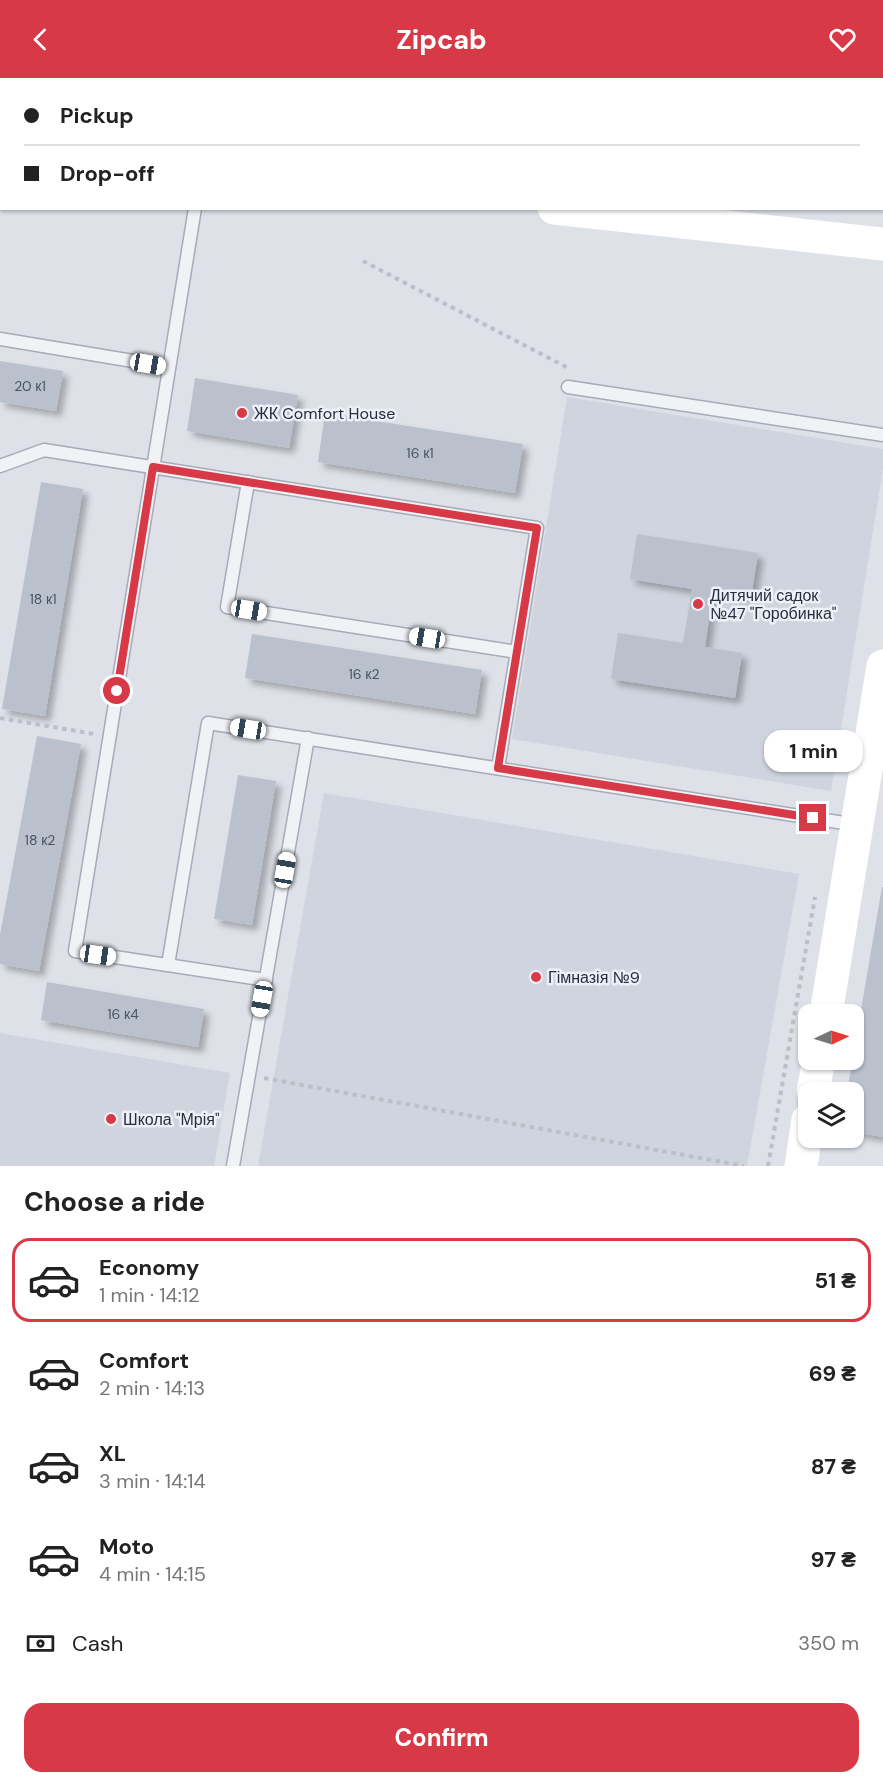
<!DOCTYPE html>
<html lang="en">
<head>
<meta charset="utf-8">
<style>
  :root { --surface:#fff; --page:#f2f2f2; --text:#222; --muted:#767676; --line:#e0e0e0; --accent:#d73947 }
  body { margin:0; font-family:"DM Sans",sans-serif; background:var(--page); color:var(--text); height:100vh; display:flex; flex-direction:column; font-size:22px; white-space:nowrap }
  * { box-sizing:border-box; margin:0 }
  p { font-size:20px; color:var(--muted) }
  .icon { flex:none; width:33px; height:33px; fill:none; stroke:currentColor; stroke-width:2; stroke-linecap:round; stroke-linejoin:round }
  .map { position:relative; height:1088px; overflow:hidden }
  .side { display:flex; flex-direction:column; background:var(--surface); flex:1 }
  .side>* { flex:none }
  .banner { position:absolute; left:0px; top:0px; width:884px; height:132px; box-shadow:0 2px 4px #0004; display:grid; align-content:center; height:132px; padding:0 24px; background:var(--surface) }
  .needle { width:39px; rotate:86deg }
  .tools { position:absolute; left:798px; top:926px; display:grid; gap:12px }
  .tools a { display:grid; place-items:center; width:66px; height:66px; border-radius:12px; background:var(--surface); box-shadow:0 2px 4px #0004; font-size:30px }
  .end { position:absolute; width:27px; height:27px; margin:-14px; border:8px solid #d73947; background:#fff; box-shadow:0 0 0 3px #fff }
  .from { border-radius:50% }
  .bubble { position:absolute; height:42px; border-radius:18px; background:var(--surface); box-shadow:0 2px 4px #0004; font-size:20px; font-weight:700; line-height:42px; text-align:center }
  .car { position:absolute; width:18px; height:36px; margin:-18px -9px; border-radius:8px; box-shadow:0 0 4px 2px #0007; background:linear-gradient(#fff 24%,#345 0 40%,#fff 0 76%,#345 0 86%,#fff 0) }
  .banner b { display:flex; align-items:center; gap:21px; height:57px; font-size:22px }
  .banner b+b { border-top:2px solid var(--line) }
  .banner i { width:15px; height:15px; background:var(--text) }
  ul { padding:0; list-style:none }
  li { display:flex; align-items:center; gap:18px; height:84px; margin:0 12px 9px; padding:0 12px; border:3px solid transparent; border-radius:18px }
  li div { flex:1 }
  li b { display:block; font-size:22px }
  li em { font-style:normal; font-weight:700 }
  li.active { border-color:var(--accent) }
  li>.icon { width:54px; height:54px; stroke-width:1.5 }
  h2 { padding:0 24px; font-size:27px; line-height:72px }
  .pay { display:flex; align-items:center; gap:15px; height:66px; padding:0 24px; font-size:22px }
  .pay p { margin-inline-start:auto }
  .button { display:flex; gap:12px; margin-top:auto; padding:12px 24px }
  .button a { flex:1; height:69px; border-radius:18px; background:var(--accent); color:#fff; font-size:24px; font-weight:700; line-height:69px; text-align:center }
  header { display:flex; justify-content:space-between; align-items:center; height:78px; padding:0 24px; background:var(--accent); color:#fff; font-size:27px; font-weight:700 }
  .map>svg:first-child { display:block }
  .built { fill:#cfd4de }
  .building { fill:#bac0cc; filter:url(#shadow) }
  .lines { fill:none; stroke-linecap:round; stroke-linejoin:round }
  .lane-casing { stroke:#a7abb6; stroke-width:15 }
  .path { stroke:#bbbfc7; stroke-width:4; stroke-dasharray:4.5 4.5; stroke-linecap:butt }
  .lane { stroke:#f0f2f6; stroke-width:12 }
  .secondary { stroke:#fff; stroke-width:33 }
  .route { stroke:#d73947; stroke-width:8 }
  .poi-dot { fill:#d73947; stroke:#edf0f6; stroke-width:2 }
  .labels { text-anchor:middle; stroke-width:5; stroke-linejoin:round; paint-order:stroke }
  .number-label { font-size:14px; fill:#4b5263 }
  .poi-label { font-size:16px; fill:#262e40; stroke:#edf0f6; text-anchor:start }
</style>
</head>
<body>
<header><svg class="icon" aria-label="back" viewBox="0 0 24 24"><path d="M15 5l-7 7 7 7"/></svg>Zipcab<svg class="icon" aria-label="heart" viewBox="0 0 24 24"><path d="M12 20l-8-8c-3-5 5-10 8-4 3-6 11-1 8 4z"/></svg></header>
<div class="map">
<svg width="883" height="1088" viewBox="0 0 883 1088">
  <defs>
    <filter id="shadow"><feDropShadow dx="5.5" dy="5.5" stdDeviation="3" flood-color="#0004"/></filter>
  </defs>
  <rect width="100%" height="100%" fill="#dee1e8"/>
  <g class="built">
    <polygon points="0,0 227,0 2,2 1,9"/>
    <polygon points="567,319 883,371 883,391 831,713 512,661"/>
    <polygon points="324,715 799,796 747,1088 258,1088"/>
    <polygon points="0,955 230,995 214,1088 0,1088"/>
  </g>
  <g class="building">
    <polygon points="0,283 63,293 56,333 0,324"/>
    <polygon points="195,300 298,317 289,370 187,353"/>
    <polygon points="325,335 523,366 515,415 318,384"/>
    <polygon points="41,404 83,411 45,638 2,631"/>
    <polygon points="637,456 758,475 751,520 713,514 705,569 742,575 735,620 611,601 618,555 683,565 692,511 630,501"/>
    <polygon points="252,556 482,592 475,636 245,600"/>
    <polygon points="37,658 81,666 39,893 0,886 0,857"/>
    <polygon points="238,697 276,703 252,847 214,841"/>
    <polygon points="882,809 883,809 883,1059 854,1054 854,1014 847,1014"/>
    <polygon points="47,904 204,931 198,969 41,942"/>
  </g>
  <g class="lines">
    <defs>
      <g id="lane">
        <polyline points="195,130 75,873 266,902"/>
        <polyline points="0,261 169,289"/>
        <polyline points="568,309 883,357"/>
        <polyline points="0,388 44,372 537,450 498,690"/>
        <polyline points="248,404 227,529 517,574"/>
        <polyline points="168,887 208,645 857,747"/>
        <polyline points="233,1088 308,660"/>
      </g>
    </defs>
    <use href="#lane" class="lane-casing"/>
    <g class="path">
      <polyline points="882,125 883,125"/>
      <polyline points="363,183 570,291"/>
      <polyline points="0,640 94,656"/>
      <polyline points="264,1000 744,1088"/>
      <polyline points="768,1088 815,819"/>
    </g>
    <use href="#lane" class="lane"/>
    <g class="secondary">
      <polyline points="0,67 2,67"/>
      <polyline points="554,130 883,166"/>
      <polyline points="826,936 883,588"/>
      <polyline points="813,1014 819,981"/>
      <polyline points="801,1088 808,1042"/>
    </g>
  </g>
  <g class="lines">
    <polyline class="route" points="117,613 153,389 537,450 498,690 813,740"/>
  </g>
  <g class="poi-dot">
    <circle cx="242" cy="335" r="6"/>
    <circle cx="698" cy="526" r="6"/>
    <circle cx="536" cy="899" r="6"/>
    <circle cx="111" cy="1041" r="6"/>
  </g>
  <g class="labels">
    <g class="number-label">
      <text x="30" y="313">20 к1</text>
      <text x="420" y="380">16 к1</text>
      <text x="43" y="526">18 к1</text>
      <text x="364" y="601">16 к2</text>
      <text x="40" y="767">18 к2</text>
      <text x="123" y="941">16 к4</text>
    </g>
    <g class="poi-label">
      <text x="254" y="341">ЖК Comfort House</text>
      <text x="710" y="523">Дитячий садок<tspan x="710" dy="18">№47 "Горобинка"</tspan></text>
      <text x="548" y="905">Гімназія №9</text>
      <text x="123" y="1047">Школа "Мрія"</text>
    </g>
  </g>
</svg>
<div class="tools">
<a><svg class="needle" viewBox="-14 -14 28 28"><path d="M0-13l5 13h-10z" fill="#e53935"/><path d="M0 13l5-13h-10z" fill="#767676"/></svg></a>
<a><svg class="icon" aria-label="layers" viewBox="0 0 24 24"><path d="M12 4l9 5-9 5-9-5zM3 14l9 5 9-5"/></svg></a>
</div>
<i class="end from" style="left:117px;top:613px"></i>
<i class="end" style="left:813px;top:740px"></i>
<div class="bubble" style="left:764px;top:652px;width:99px">1 min</div>
<i class="car" style="left:148px;top:286px;rotate:100deg"></i>
<i class="car" style="left:249px;top:532px;rotate:99deg"></i>
<i class="car" style="left:427px;top:560px;rotate:279deg"></i>
<i class="car" style="left:248px;top:651px;rotate:279deg"></i>
<i class="car" style="left:285px;top:792px;rotate:10deg"></i>
<i class="car" style="left:98px;top:877px;rotate:98deg"></i>
<i class="car" style="left:262px;top:921px;rotate:190deg"></i>
<div class="banner">
<b><i class="from"></i>Pickup</b>
<b><i></i>Drop-off</b>
</div>
</div>
<section class="side">
<h2>Choose a ride</h2>
<ul>
<li class="active"><svg class="icon" aria-label="car" viewBox="0 0 24 24"><path d="M5 17H2v-5l4-1 3-4h7l3 4 3 1v5h-3M9 17h6M6 11h13"/><circle cx="7" cy="17" r="2"/><circle cx="17" cy="17" r="2"/></svg><div><b>Economy</b><p>1 min · 14:12</p></div><em>51 ₴</em></li>
<li><svg class="icon" aria-label="car" viewBox="0 0 24 24"><path d="M5 17H2v-5l4-1 3-4h7l3 4 3 1v5h-3M9 17h6M6 11h13"/><circle cx="7" cy="17" r="2"/><circle cx="17" cy="17" r="2"/></svg><div><b>Comfort</b><p>2 min · 14:13</p></div><em>69 ₴</em></li>
<li><svg class="icon" aria-label="car" viewBox="0 0 24 24"><path d="M5 17H2v-5l4-1 3-4h7l3 4 3 1v5h-3M9 17h6M6 11h13"/><circle cx="7" cy="17" r="2"/><circle cx="17" cy="17" r="2"/></svg><div><b>XL</b><p>3 min · 14:14</p></div><em>87 ₴</em></li>
<li><svg class="icon" aria-label="car" viewBox="0 0 24 24"><path d="M5 17H2v-5l4-1 3-4h7l3 4 3 1v5h-3M9 17h6M6 11h13"/><circle cx="7" cy="17" r="2"/><circle cx="17" cy="17" r="2"/></svg><div><b>Moto</b><p>4 min · 14:15</p></div><em>97 ₴</em></li>
</ul>
<div class="pay"><svg class="icon" aria-label="cash" viewBox="0 0 24 24"><path d="M3 7h18v10H3z"/><circle cx="12" cy="12" r="2"/></svg>Cash<p>350 m</p></div>
<div class="button"><a>Confirm</a></div>
</section>
</body>
</html>
